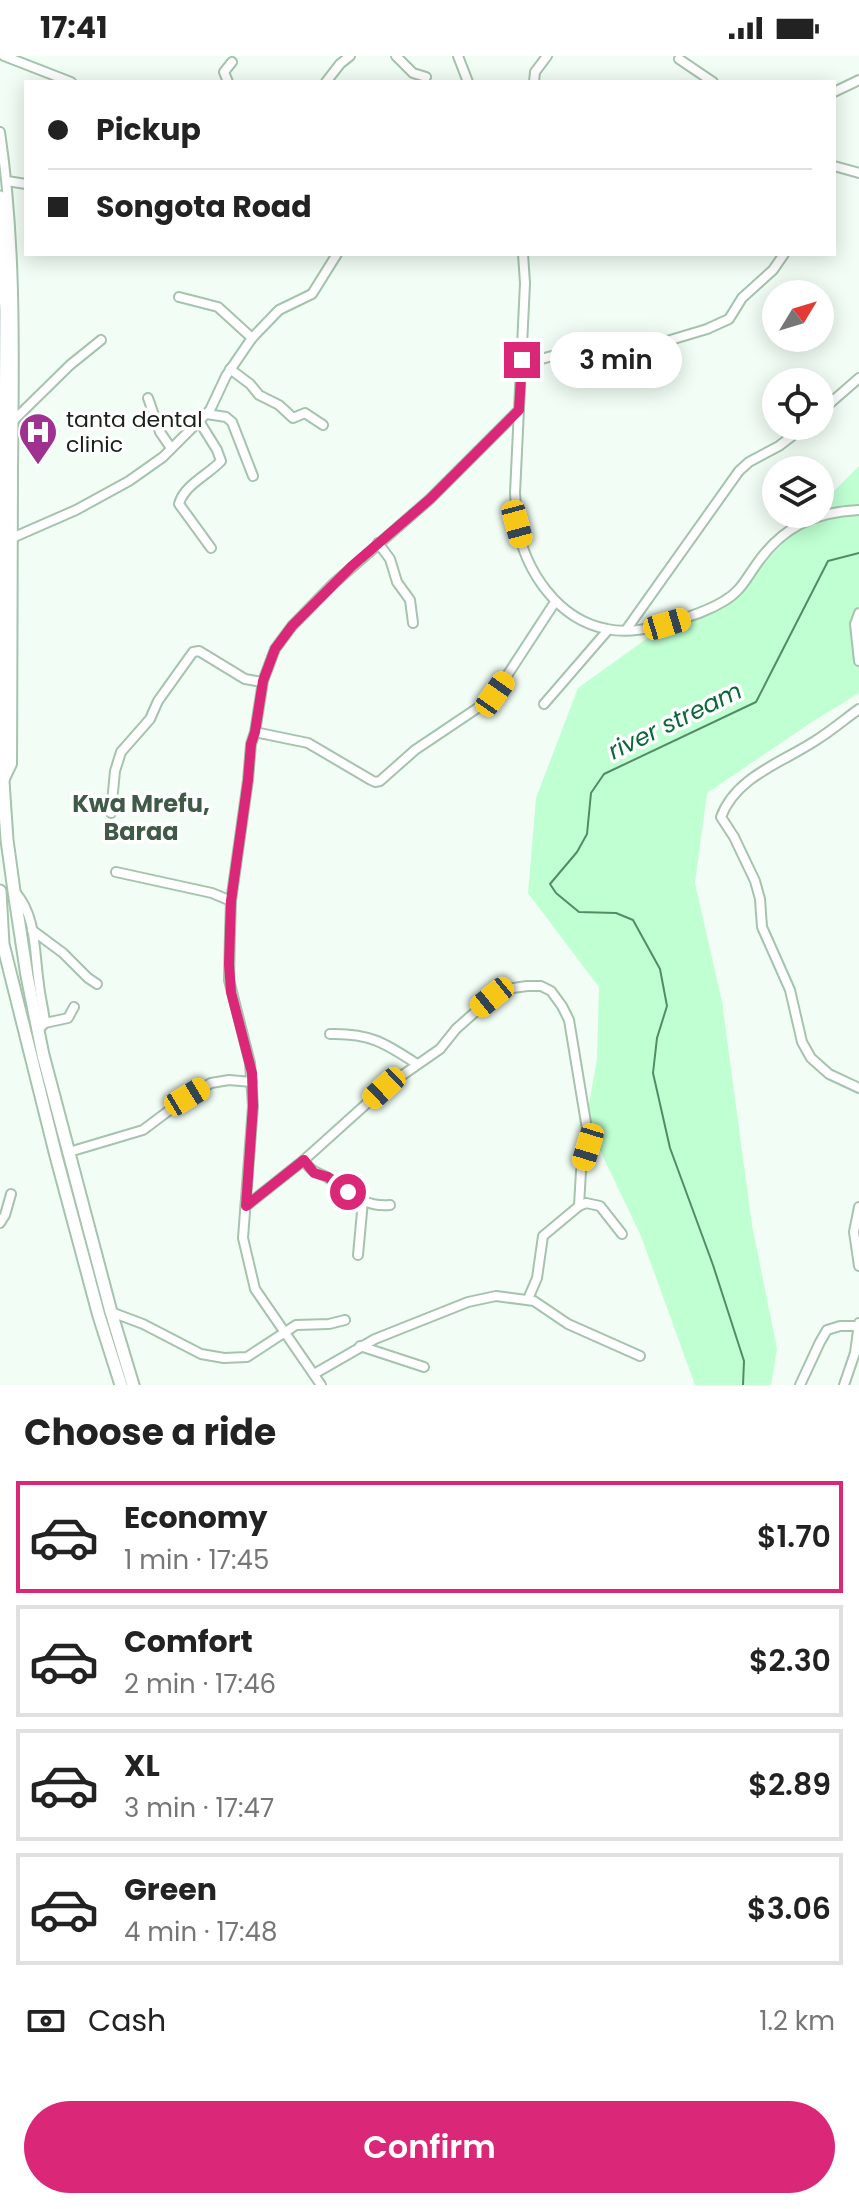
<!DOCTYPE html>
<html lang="en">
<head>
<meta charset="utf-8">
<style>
  :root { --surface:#fff; --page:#f2f2f2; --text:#222; --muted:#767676; --line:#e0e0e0; --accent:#db2777 }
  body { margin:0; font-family:Poppins,sans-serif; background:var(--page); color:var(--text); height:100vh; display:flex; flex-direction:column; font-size:30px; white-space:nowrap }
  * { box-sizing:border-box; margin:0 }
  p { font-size:26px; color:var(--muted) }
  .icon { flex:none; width:44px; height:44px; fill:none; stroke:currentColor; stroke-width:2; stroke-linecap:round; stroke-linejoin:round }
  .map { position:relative; height:1329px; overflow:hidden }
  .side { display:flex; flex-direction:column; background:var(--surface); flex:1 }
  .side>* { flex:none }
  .banner { position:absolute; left:24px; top:24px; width:812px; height:176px; border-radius:0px; box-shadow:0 4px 20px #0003; display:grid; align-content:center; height:176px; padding:0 24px; background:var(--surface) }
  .needle { width:52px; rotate:52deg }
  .tools { position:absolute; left:762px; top:224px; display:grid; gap:16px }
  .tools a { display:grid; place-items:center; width:72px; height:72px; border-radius:50%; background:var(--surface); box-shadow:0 4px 20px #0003; font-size:40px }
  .end { position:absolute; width:36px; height:36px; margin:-18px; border:10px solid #db2777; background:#fff; box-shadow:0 0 0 4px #fff }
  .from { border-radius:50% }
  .bubble { position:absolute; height:56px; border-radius:28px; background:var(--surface); box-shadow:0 4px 20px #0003; font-size:26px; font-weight:600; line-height:56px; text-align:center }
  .car { position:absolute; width:24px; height:48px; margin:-24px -12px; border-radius:10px; box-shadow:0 0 6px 2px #0007; background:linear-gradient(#f5c518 24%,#345 0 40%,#f5c518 0 76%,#345 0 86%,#f5c518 0) }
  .banner b { display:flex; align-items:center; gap:28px; height:76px; font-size:30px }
  .banner b+b { border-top:2px solid var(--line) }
  .banner i { width:20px; height:20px; background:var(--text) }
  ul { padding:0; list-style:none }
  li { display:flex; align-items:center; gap:24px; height:112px; margin:0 16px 12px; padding:0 8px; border:4px solid var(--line); border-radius:0px }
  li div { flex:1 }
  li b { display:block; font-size:30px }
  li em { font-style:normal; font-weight:600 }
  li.active { border-color:var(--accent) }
  li>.icon { width:72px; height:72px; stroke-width:1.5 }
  h2 { padding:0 24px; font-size:36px; line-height:96px }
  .pay { display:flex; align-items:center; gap:20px; height:88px; padding:0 24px; font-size:30px }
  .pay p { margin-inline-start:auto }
  .button { display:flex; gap:16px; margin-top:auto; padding:16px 24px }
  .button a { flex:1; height:92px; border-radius:48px; background:var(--accent); color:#fff; font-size:32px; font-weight:600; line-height:92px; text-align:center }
  .status { display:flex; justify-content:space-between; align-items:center; height:56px; padding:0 40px; background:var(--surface); direction:ltr }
  .status svg { height:22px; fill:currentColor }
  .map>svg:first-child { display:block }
  .green { fill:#bfffd2 }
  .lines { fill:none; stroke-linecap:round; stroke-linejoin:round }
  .stream { stroke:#518c65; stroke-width:2 }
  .minor-casing { stroke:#a5c3ad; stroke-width:12 }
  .highway-casing { stroke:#a5c3ad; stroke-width:15 }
  .minor { stroke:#fff; stroke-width:8 }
  .highway { stroke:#fff; stroke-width:11 }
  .route { stroke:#db2777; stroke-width:10 }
  .labels { text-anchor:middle; stroke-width:7; stroke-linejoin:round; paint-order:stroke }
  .poi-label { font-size:22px; fill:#17221a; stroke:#fff; text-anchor:start }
  .water-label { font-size:24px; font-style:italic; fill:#0a6939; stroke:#fff }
  .neighbourhood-label { font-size:24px; font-weight:bold; fill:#405a48; stroke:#fff }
</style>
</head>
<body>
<div class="status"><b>17:41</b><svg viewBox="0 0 49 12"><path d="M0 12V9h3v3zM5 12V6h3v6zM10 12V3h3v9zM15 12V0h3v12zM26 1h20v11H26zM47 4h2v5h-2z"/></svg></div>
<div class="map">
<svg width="859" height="1329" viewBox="0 0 859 1329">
  <rect width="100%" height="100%" fill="#f2fef5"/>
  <polygon class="green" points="859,410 859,637 812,666 707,737 695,827 722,946 752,1169 777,1293 771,1329 695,1329 641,1180 586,1065 597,1003 599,931 528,837 536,742 578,632 667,568 727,544 811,458 820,458 820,449"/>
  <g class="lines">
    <polyline class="stream" points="743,1329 744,1305 713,1209 670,1092 653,1017 657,982 667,950 660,913 633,864 616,857 579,856 556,837 550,828 577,796 587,778 591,737 604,718 756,646 828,505 859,497"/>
    <defs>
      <g id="minor">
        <polyline points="4,0 71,26"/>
        <polyline points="396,0 413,17 426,21"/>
        <polyline points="458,0 468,26"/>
        <polyline points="679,3 713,26"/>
        <polyline points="228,26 224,16 232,6"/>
        <polyline points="326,26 340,8 350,0"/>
        <polyline points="534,26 535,16 547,0"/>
        <polyline points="834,36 859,24"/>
        <path d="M0 76C17 189 14 303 13 416 12 514 13 611 12 708L4 725"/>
        <polyline points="834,110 859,117"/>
        <polyline points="7,125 26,128"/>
        <path d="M523 198 525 227 515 437C516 447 516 458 517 468 525 515 558 564 607 573 629 578 652 572 673 566 691 560 708 555 724 545 740 536 746 523 756 509 782 471 814 456 859 454"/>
        <polyline points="179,241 218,251 252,282"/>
        <path d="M522 309C542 303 564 295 585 293 599 292 610 300 624 298L707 273 729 263 742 242 773 214 784 198"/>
        <polyline points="230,313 250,328 259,339 279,349 293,362 305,357 323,369"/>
        <polyline points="148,342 160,376 171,392"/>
        <polyline points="820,356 859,322"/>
        <polyline points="207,358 226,361 232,366 253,420"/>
        <polyline points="14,364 70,309 101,284"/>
        <path d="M199 365 217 394 221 405C208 419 184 429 179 448L211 492"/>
        <polyline points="12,482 76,454 129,425 163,401 210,354 226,320 252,282 279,254 312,238 337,198"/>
        <polyline points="378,487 390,503 397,526 410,544 413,567"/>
        <polyline points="859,557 855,568 859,605"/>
        <polyline points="626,574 739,415 749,406 779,390 805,370"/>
        <polyline points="544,648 608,574"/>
        <path d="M859 653C845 663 832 674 818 683 784 706 736 720 721 761L734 781 755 825 760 843 762 871 790 934 802 986 811 1002 829 1018 859 1032"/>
        <polyline points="255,676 308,687 371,724 375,726 380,725 415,694 485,647 495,638 555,546"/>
        <polyline points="111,757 115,715 121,696 150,663 158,645 193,596 199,595 245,623 262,626"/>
        <polyline points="116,816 212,837 231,845"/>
        <path d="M15 836C37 860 34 897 39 928 40 941 44 954 45 967L38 974"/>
        <polyline points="32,874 63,897 88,922 97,928"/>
        <polyline points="45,967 68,962 74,951"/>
        <path d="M330 978C370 977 385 987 417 1008"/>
        <polyline points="69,1096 143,1074 187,1041 211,1027 229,1024 252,1026"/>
        <path d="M304 1104C313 1119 318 1115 330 1123 349 1136 365 1152 390 1149"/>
        <polyline points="246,1150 304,1104 384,1032 440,993 456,973 492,941 506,933 527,930 541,930 551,935 562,950 569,964 589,1085 581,1115 579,1150 543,1180 537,1222 528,1243"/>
        <polyline points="579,1150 586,1147 600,1150 622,1178"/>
        <polyline points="859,1151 854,1176 859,1210"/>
        <polyline points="0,1167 5,1159 11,1138"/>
        <polyline points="358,1199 363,1145"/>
        <polyline points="111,1256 143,1268 201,1298 224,1302 247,1301 296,1269 329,1268 345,1264"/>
        <polyline points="360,1290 424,1311"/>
        <polyline points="314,1318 375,1283 468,1246 496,1240 534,1245 568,1268 640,1300"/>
        <polyline points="321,1329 255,1233 243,1182 253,1050 250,1007 229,924 230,875 231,845 248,724 251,688 255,676 263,625 275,593 292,570 333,528 430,443 519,354"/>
        <polyline points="800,1329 820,1286 827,1274 840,1270 859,1270"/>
        <polyline points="844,1329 855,1297 859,1267"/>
      </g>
      <g id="highway">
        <polyline points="0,141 6,255 3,725 7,784 14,835 27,920 43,999 111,1256 133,1329"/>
        <polyline points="0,835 3,888 56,1100 99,1260 121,1329"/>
      </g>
    </defs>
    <use href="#minor" class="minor-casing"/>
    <use href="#highway" class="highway-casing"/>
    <use href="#minor" class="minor"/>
    <use href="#highway" class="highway"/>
  </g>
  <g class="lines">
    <polyline class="route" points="348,1136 328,1121 314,1117 304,1104 246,1150 253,1050 252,1017 231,936 229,908 230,875 231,845 248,724 251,688 255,676 263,625 275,593 292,570 352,510 430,443 519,354 522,304"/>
  </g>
  <defs>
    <symbol id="hospital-pin" viewBox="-11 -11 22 30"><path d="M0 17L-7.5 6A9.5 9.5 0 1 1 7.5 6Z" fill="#9f3190" stroke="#fff"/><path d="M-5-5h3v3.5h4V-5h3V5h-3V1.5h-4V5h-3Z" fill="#fff"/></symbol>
  </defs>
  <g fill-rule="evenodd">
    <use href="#hospital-pin" x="16" y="354" width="44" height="60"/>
  </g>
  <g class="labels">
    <g class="poi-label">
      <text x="66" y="371">tanta dental<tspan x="66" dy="25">clinic</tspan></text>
    </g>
    <g class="water-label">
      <text transform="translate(675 665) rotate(-26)" y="8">river stream</text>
    </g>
    <g class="neighbourhood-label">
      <text x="141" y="756">Kwa Mrefu,<tspan x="141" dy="28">Baraa</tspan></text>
    </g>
  </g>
</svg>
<div class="tools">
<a><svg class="needle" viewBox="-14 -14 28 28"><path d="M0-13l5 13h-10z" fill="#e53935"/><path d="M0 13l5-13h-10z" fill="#767676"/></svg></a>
<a><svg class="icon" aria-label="locate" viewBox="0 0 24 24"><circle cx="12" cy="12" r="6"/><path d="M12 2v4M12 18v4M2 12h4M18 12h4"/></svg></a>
<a><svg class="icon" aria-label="layers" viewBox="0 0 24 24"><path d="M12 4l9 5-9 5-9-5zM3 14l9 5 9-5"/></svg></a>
</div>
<i class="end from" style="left:348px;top:1136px"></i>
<i class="end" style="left:522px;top:304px"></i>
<div class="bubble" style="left:550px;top:276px;width:132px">3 min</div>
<i class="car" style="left:517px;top:468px;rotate:165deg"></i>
<i class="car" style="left:667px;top:568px;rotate:73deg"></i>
<i class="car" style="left:495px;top:638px;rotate:35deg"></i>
<i class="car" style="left:492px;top:941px;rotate:231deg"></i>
<i class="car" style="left:384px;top:1032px;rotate:227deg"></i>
<i class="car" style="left:187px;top:1041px;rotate:59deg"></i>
<i class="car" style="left:588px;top:1091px;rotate:197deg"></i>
<div class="banner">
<b><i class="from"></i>Pickup</b>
<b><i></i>Songota Road</b>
</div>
</div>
<section class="side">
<h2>Choose a ride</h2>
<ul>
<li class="active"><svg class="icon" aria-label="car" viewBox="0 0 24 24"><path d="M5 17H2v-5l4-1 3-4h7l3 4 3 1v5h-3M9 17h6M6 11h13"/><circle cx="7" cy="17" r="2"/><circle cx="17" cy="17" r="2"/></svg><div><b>Economy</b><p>1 min · 17:45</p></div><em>$1.70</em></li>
<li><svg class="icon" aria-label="car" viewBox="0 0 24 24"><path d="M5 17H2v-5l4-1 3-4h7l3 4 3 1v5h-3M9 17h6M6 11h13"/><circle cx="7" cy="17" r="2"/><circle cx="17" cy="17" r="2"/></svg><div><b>Comfort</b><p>2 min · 17:46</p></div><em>$2.30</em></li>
<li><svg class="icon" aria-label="car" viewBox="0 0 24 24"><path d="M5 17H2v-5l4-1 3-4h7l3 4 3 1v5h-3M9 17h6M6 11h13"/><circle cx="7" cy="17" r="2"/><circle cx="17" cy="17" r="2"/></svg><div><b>XL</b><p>3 min · 17:47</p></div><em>$2.89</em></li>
<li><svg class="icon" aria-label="car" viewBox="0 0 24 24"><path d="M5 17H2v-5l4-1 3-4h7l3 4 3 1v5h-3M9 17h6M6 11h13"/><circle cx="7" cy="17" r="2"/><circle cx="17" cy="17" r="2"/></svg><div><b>Green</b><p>4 min · 17:48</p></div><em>$3.06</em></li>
</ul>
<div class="pay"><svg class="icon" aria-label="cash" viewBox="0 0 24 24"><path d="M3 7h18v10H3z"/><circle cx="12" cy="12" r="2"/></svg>Cash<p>1.2 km</p></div>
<div class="button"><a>Confirm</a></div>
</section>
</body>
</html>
